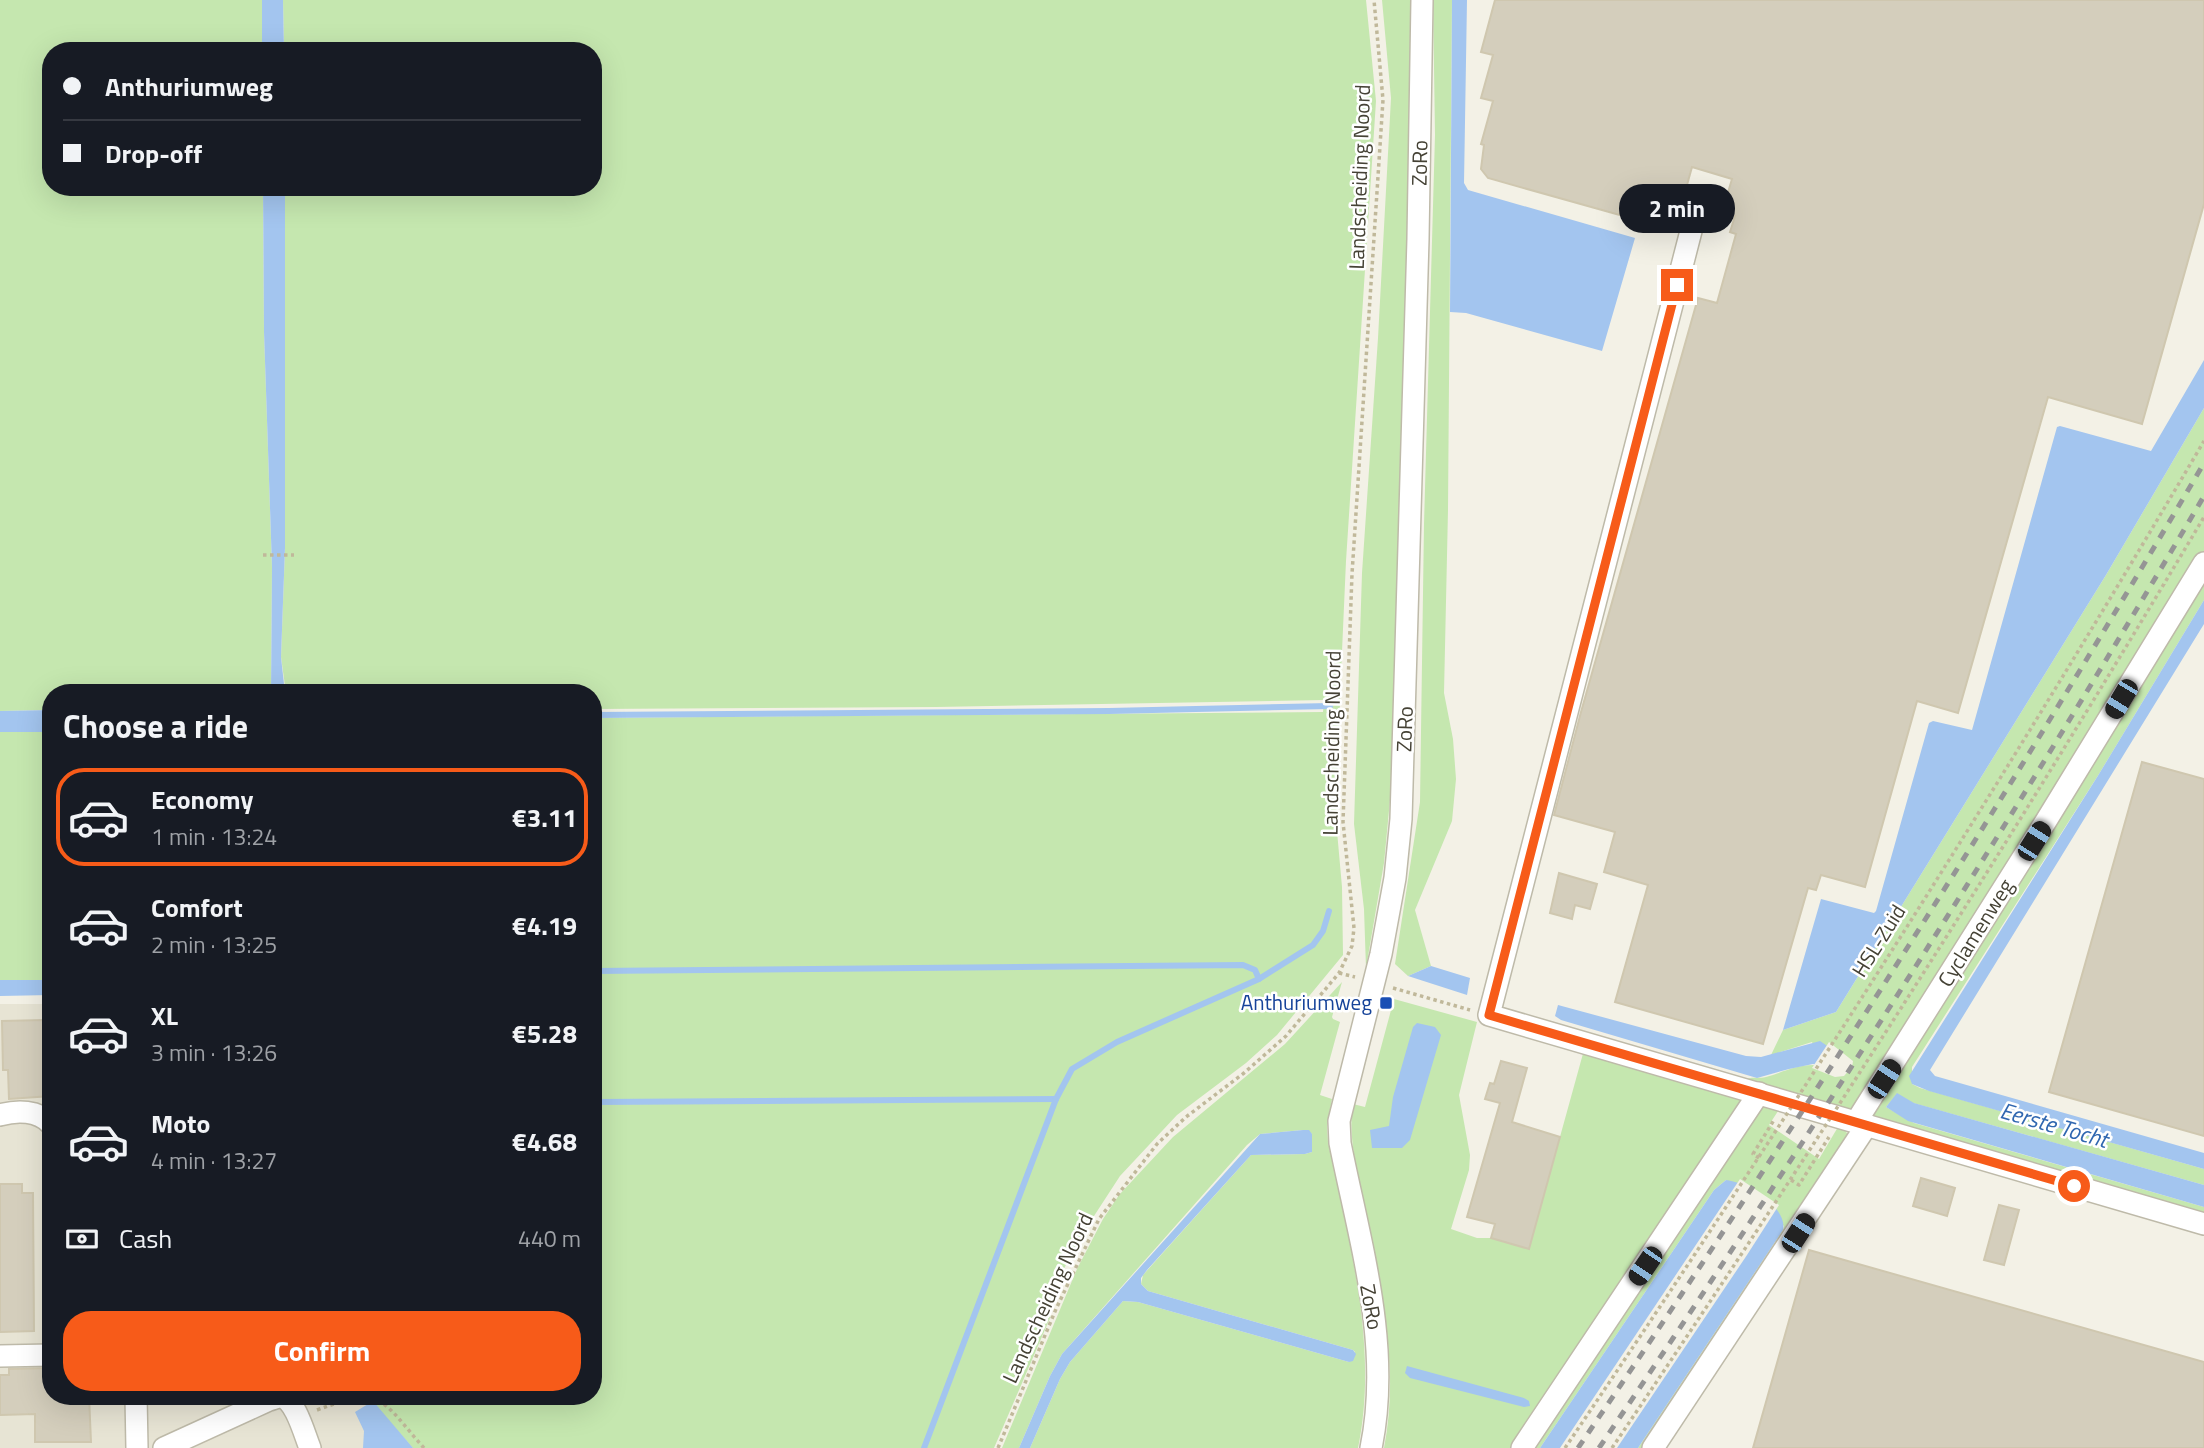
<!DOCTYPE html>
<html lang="en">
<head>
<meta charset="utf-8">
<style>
  :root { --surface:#171b24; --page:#242831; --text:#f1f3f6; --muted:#9ea1a6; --line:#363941; --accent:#f75b19 }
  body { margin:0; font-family:"Titillium Web",sans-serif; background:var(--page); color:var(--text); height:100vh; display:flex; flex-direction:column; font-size:26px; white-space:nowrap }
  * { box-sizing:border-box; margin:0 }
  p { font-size:23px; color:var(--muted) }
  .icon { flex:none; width:38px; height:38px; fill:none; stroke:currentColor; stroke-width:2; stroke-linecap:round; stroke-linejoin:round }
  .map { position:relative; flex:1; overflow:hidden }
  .details { position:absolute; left:42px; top:684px; width:560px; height:721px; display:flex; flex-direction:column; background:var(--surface); border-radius:28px; box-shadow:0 7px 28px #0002 }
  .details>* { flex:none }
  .banner { position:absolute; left:42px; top:42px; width:560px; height:154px; border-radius:28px; box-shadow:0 7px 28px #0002; display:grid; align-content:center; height:154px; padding:0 21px; background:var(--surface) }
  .end { position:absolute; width:32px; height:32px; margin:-16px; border:9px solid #f75b19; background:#fff; box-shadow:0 0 0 4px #fff }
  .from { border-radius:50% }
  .bubble { position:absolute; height:49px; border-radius:24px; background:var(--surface); box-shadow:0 7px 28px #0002; font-size:23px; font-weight:700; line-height:49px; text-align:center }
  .car { position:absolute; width:21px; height:42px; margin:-21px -10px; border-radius:9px; box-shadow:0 0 5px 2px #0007; background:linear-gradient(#222 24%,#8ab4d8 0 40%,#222 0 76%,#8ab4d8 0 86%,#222 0) }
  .banner b { display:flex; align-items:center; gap:24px; height:66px; font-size:26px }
  .banner b+b { border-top:2px solid var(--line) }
  .banner i { width:18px; height:18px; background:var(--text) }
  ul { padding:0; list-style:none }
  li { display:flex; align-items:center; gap:21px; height:98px; margin:0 14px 10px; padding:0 7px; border:4px solid transparent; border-radius:28px }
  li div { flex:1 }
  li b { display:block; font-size:26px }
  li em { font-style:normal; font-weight:700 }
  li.active { border-color:var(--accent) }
  li>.icon { width:63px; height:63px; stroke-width:1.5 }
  h2 { padding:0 21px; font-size:32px; line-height:84px }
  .pay { display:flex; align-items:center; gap:18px; height:77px; padding:0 21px; font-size:26px }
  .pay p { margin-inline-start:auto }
  .cta { display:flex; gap:14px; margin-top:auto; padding:14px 21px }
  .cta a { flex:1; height:80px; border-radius:28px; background:var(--accent); color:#fff; font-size:28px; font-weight:700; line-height:80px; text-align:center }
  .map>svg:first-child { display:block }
  .residential { fill:#e7e4d4 }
  .green { fill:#c5e7af }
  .water { fill:#a3c5ef }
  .pier { fill:#f3f1e6 }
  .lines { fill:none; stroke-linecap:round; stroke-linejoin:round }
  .stream { stroke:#a3c5ef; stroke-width:6 }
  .building { fill:#d4cebc; stroke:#cfc7af; stroke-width:2 }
  .minor-casing { stroke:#bebaa9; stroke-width:24 }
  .path { stroke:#c0b89a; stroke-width:3.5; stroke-dasharray:3.5 3.5; stroke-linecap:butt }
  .minor { stroke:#fff; stroke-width:21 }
  .rail { stroke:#959595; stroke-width:5; stroke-dasharray:9 9; stroke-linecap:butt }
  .path-bridge { stroke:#c0b89a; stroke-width:3.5; stroke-dasharray:3.5 3.5; stroke-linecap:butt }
  .route { stroke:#f75b19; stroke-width:9 }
  .transit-dot { fill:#1a4fb4; stroke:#fff; stroke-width:2.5 }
  .labels { text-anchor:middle; stroke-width:5; stroke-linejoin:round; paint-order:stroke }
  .street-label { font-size:21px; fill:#454235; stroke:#fff }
  .transit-label { font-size:21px; fill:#164399; stroke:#fff; text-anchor:end }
  .water-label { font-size:23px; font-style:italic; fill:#3067b0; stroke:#fff }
</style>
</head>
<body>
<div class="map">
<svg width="2204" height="1448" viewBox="0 0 2204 1448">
  <rect width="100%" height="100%" fill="#f3f1e6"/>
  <polygon class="residential" points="0,1004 51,1004 51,1396 431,1397 474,1448 0,1448"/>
  <g class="green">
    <polygon points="0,0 262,0 262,51 51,51 51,187 263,187 264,332 272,567 271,693 51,693 51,710 0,711"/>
    <polygon points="283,0 1366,0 1376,101 1346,561 1341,674 1336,820 1342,887 1343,955 1277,1035 1246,1063 1177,1115 1120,1176 1081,1236 1056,1284 1050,1318 994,1448 413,1448 368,1397 593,1396 593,718 1323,712 1324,700 936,707 593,709 593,693 286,693 281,657 285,548 285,187 593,187 593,51 284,51"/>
    <polygon points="1382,0 1411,0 1408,235 1392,779 1384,863 1366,968 1364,909 1354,824 1362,573 1378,338 1391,98"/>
    <polygon points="1433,0 1452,0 1448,510 1444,693 1453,739 1456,779 1452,821 1415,910 1431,966 1408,976 1395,964 1420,802 1424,524 1435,135"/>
    <path d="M2204 408V600L2099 774 1912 1067V1084L1920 1088 2204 1169V1185L1913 1103 1897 1094 1886 1107 1914 1123 2204 1207V1213L1744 1080C1752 1076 1757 1079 1766 1077 1784 1072 1802 1062 1822 1066L1812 1042 1771 1055 1783 1030 1836 1012 2106 575Z"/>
    <rect x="0" y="732" width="51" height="248"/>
    <path d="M1342 982 1332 1017 1333 1019 1340 1022 1320 1095 1332 1099 1327 1126 1328 1142C1349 1242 1379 1346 1358 1448H1030L1060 1379 1070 1362 1123 1301 1138 1302 1349 1362 1355 1352 1353 1350 1148 1291 1141 1284 1143 1275 1251 1155 1305 1154 1312 1152V1134L1303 1130 1260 1134 1247 1145 1062 1354 1050 1376 1019 1448H1002L1077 1269 1103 1219 1119 1195 1173 1137 1285 1044Z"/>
    <path d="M1394 999 1477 1022 1459 1095 1470 1155 1469 1170 1451 1229 1477 1238H1491L1529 1249 1584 1050 1745 1098 1515 1448H1384C1400 1367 1381 1289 1365 1210 1359 1176 1347 1139 1353 1104L1365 1107Z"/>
    <polygon points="1767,1106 1780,1108 1769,1125 1819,1159 1838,1127 1843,1127 1850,1138 1649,1448 1638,1448 1783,1230 1784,1226 1726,1180 1714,1190 1540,1448 1528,1448 1761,1108"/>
  </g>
  <g class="water">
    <polygon points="262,0 283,0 284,51 262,51"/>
    <polygon points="1452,0 1467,0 1464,183 1468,190 1635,238 1602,351 1466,313 1450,312"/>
    <polygon points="263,187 285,187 285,548 281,657 285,693 271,693 272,567 264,332"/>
    <polygon points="2204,360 2204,408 2106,575 1836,1012 1783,1030 1821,899 1874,913 1876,911 1929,723 1933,721 1972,730 2057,427 2060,426 2151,451"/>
    <polygon points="2204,600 2204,624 1930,1070 1935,1076 2204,1153 2204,1169 1929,1091 1912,1084 1909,1076 2099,774"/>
    <polygon points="51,710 51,732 0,732 0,711"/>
    <polygon points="1431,966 1470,978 1467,995 1408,976"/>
    <polygon points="0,980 51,980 51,995 0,996"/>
    <polygon points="1558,1005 1746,1056 1761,1057 1820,1041 1848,1060 1822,1066 1813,1064 1789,1069 1757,1078 1561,1020 1555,1016"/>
    <polygon points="1417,1023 1435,1027 1441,1035 1410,1140 1402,1148 1372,1148 1370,1130 1389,1126 1393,1097 1413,1027"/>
    <polygon points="1897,1093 1914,1103 2204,1185 2204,1207 1908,1121 1886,1107"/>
    <polygon points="1303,1130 1309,1130 1312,1134 1312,1152 1305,1154 1251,1155 1147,1270 1141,1278 1141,1284 1148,1291 1353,1350 1356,1354 1353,1361 1349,1362 1138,1302 1123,1301 1070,1362 1060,1379 1030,1448 1019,1448 1050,1376 1062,1354 1260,1134"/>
    <path d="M1726 1180C1746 1182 1788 1207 1783 1230L1638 1448H1540L1714 1190Z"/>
    <polygon points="1407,1366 1524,1398 1529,1401 1530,1406 1524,1407 1410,1378 1405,1373"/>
    <polygon points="373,1401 413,1448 363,1448 364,1431 355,1412"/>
  </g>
  <g class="pier">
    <polygon points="1829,1042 1853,1061 1852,1067 1844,1076 1835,1077 1812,1068"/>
    <polygon points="1740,1179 1779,1205 1747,1255 1617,1448 1560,1448"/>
  </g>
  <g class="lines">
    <g class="stream">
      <polyline points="593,715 1109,711 1330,706"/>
      <polyline points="593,971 1243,965 1255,970 1259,979"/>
      <polyline points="593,1102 1056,1099"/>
      <polyline points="924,1448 1056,1099 1072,1069 1117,1042 1259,979 1313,945 1323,931 1329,911"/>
    </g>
  </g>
  <g class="building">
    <polygon points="1495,0 2204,0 2204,204 2142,424 2048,397 1958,713 1917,701 1865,887 1821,875 1816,890 1808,888 1763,1044 1615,1002 1648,885 1604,872 1615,832 1554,815 1581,712 1698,298 1717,303 1736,234 1730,232 1735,216 1722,213 1732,179 1692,167 1680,210 1640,198 1634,219 1488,178 1481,169 1484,145 1481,144 1493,101 1481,98 1493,55 1481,52"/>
    <polygon points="2142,762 2204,779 2204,1136 2049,1092"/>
    <polygon points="1559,873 1597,884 1590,909 1575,905 1572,919 1550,913"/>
    <polygon points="44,1020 44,1033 51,1033 51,1096 9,1099 8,1070 3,1070 2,1021"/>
    <polygon points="1501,1061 1527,1068 1512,1122 1560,1137 1529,1249 1491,1238 1495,1224 1467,1217 1500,1103 1485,1099 1490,1083 1494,1084"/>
    <polygon points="1921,1178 1955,1188 1947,1216 1913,1206"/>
    <polygon points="0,1184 22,1184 22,1193 33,1193 34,1331 0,1332"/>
    <polygon points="1999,1205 2019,1210 2004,1265 1984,1260"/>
    <polygon points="1809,1250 2204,1362 2204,1448 1753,1448"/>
    <polygon points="51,1368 51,1396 89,1396 91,1442 35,1442 35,1414 0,1415 0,1375 9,1375 9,1369"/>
  </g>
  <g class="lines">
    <defs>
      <g id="minor">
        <polyline points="1691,231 1489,1015 2204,1224"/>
        <path d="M0 1115C17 1110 38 1110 51 1124"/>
        <polyline points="1856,1122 2046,821 2204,563"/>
        <polyline points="0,1356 51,1355"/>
        <polyline points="136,1396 137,1448"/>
        <path d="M164 1448 269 1400C273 1399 277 1397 281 1397 295 1398 305 1436 310 1448"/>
        <path d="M1371 1448C1392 1346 1360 1243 1340 1143L1339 1121 1381 954 1395 878 1401 819 1418 239 1422 0"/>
        <polyline points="1522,1448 1759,1093"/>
        <polyline points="1653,1448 1867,1125"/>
      </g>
    </defs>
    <use href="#minor" class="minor-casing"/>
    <g class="path">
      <polyline points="263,555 294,555"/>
      <polyline points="1339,973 1355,977"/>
      <polyline points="1393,988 1470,1010"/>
      <polyline points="1759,1158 1753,1154 1774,1120"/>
      <polyline points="1791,1180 1799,1185 1829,1137"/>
      <path d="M317 1410C384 1385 381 1400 424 1448"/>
      <polyline points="998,1448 1056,1309 1099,1219 1157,1144 1186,1117 1244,1073 1286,1036 1339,973 1352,946 1354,928 1343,822 1352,574 1383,100 1374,0"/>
    </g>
    <use href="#minor" class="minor"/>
    <g class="rail">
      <path d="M1578 1448C1797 1126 2007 798 2204 463"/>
      <path d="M1599 1448C1810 1137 2013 820 2204 496"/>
    </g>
    <g class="path-bridge">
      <path d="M1565 1448C1788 1119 2002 784 2204 441"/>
      <path d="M1612 1448C1818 1143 2016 833 2204 517"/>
    </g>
  </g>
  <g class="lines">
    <polyline class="route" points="1677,285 1489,1015 2074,1186"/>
  </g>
  <rect class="transit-dot" x="1379" y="996" width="14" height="14" rx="3.5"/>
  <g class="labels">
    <g class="street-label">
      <text transform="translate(1420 163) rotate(-89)" y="7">ZoRo</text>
      <text transform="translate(1360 177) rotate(-88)" y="7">Landscheiding Noord</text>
      <text transform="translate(1405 729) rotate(-88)" y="7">ZoRo</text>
      <text transform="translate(1332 743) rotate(-89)" y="7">Landscheiding Noord</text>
      <text transform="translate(1976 933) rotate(-58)" y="7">Cyclamenweg</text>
      <text transform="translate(1879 941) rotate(-58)" y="7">HSL-Zuid</text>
      <text transform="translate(1048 1298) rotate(-65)" y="7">Landscheiding Noord</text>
      <text transform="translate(1371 1307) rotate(80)" y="7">ZoRo</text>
    </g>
    <g class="transit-label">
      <text x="1372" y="1010">Anthuriumweg</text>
    </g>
    <g class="water-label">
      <text transform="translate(2054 1125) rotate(16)" y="8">Eerste Tocht</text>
    </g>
  </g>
</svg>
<i class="end from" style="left:2074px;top:1186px"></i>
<i class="end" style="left:1677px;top:285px"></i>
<div class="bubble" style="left:1619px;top:184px;width:116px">2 min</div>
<i class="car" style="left:2121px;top:699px;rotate:211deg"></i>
<i class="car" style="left:2034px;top:841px;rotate:32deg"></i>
<i class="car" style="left:1884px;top:1079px;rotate:33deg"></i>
<i class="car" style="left:1798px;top:1233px;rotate:33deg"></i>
<i class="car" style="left:1645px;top:1266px;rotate:214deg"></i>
<div class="banner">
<b><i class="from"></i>Anthuriumweg</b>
<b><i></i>Drop-off</b>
</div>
<section class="details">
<h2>Choose a ride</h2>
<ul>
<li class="active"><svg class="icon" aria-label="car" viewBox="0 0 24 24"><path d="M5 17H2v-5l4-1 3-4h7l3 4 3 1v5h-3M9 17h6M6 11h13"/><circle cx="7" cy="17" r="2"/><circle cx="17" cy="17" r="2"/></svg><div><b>Economy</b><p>1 min · 13:24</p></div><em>€3.11</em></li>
<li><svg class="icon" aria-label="car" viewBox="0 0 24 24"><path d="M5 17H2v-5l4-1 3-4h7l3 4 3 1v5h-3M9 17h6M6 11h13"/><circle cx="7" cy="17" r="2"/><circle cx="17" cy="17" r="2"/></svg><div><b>Comfort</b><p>2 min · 13:25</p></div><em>€4.19</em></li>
<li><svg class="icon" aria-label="car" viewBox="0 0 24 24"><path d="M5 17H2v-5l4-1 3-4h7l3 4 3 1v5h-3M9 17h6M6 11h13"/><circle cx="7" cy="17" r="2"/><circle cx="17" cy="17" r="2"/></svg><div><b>XL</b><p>3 min · 13:26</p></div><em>€5.28</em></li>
<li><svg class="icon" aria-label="car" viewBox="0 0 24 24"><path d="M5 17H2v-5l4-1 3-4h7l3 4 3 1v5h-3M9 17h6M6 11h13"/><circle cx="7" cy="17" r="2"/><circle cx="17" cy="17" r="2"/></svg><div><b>Moto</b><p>4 min · 13:27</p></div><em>€4.68</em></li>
</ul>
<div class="pay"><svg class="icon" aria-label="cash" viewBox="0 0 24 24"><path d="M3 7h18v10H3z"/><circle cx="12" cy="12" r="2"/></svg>Cash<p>440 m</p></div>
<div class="cta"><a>Confirm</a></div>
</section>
</div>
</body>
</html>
